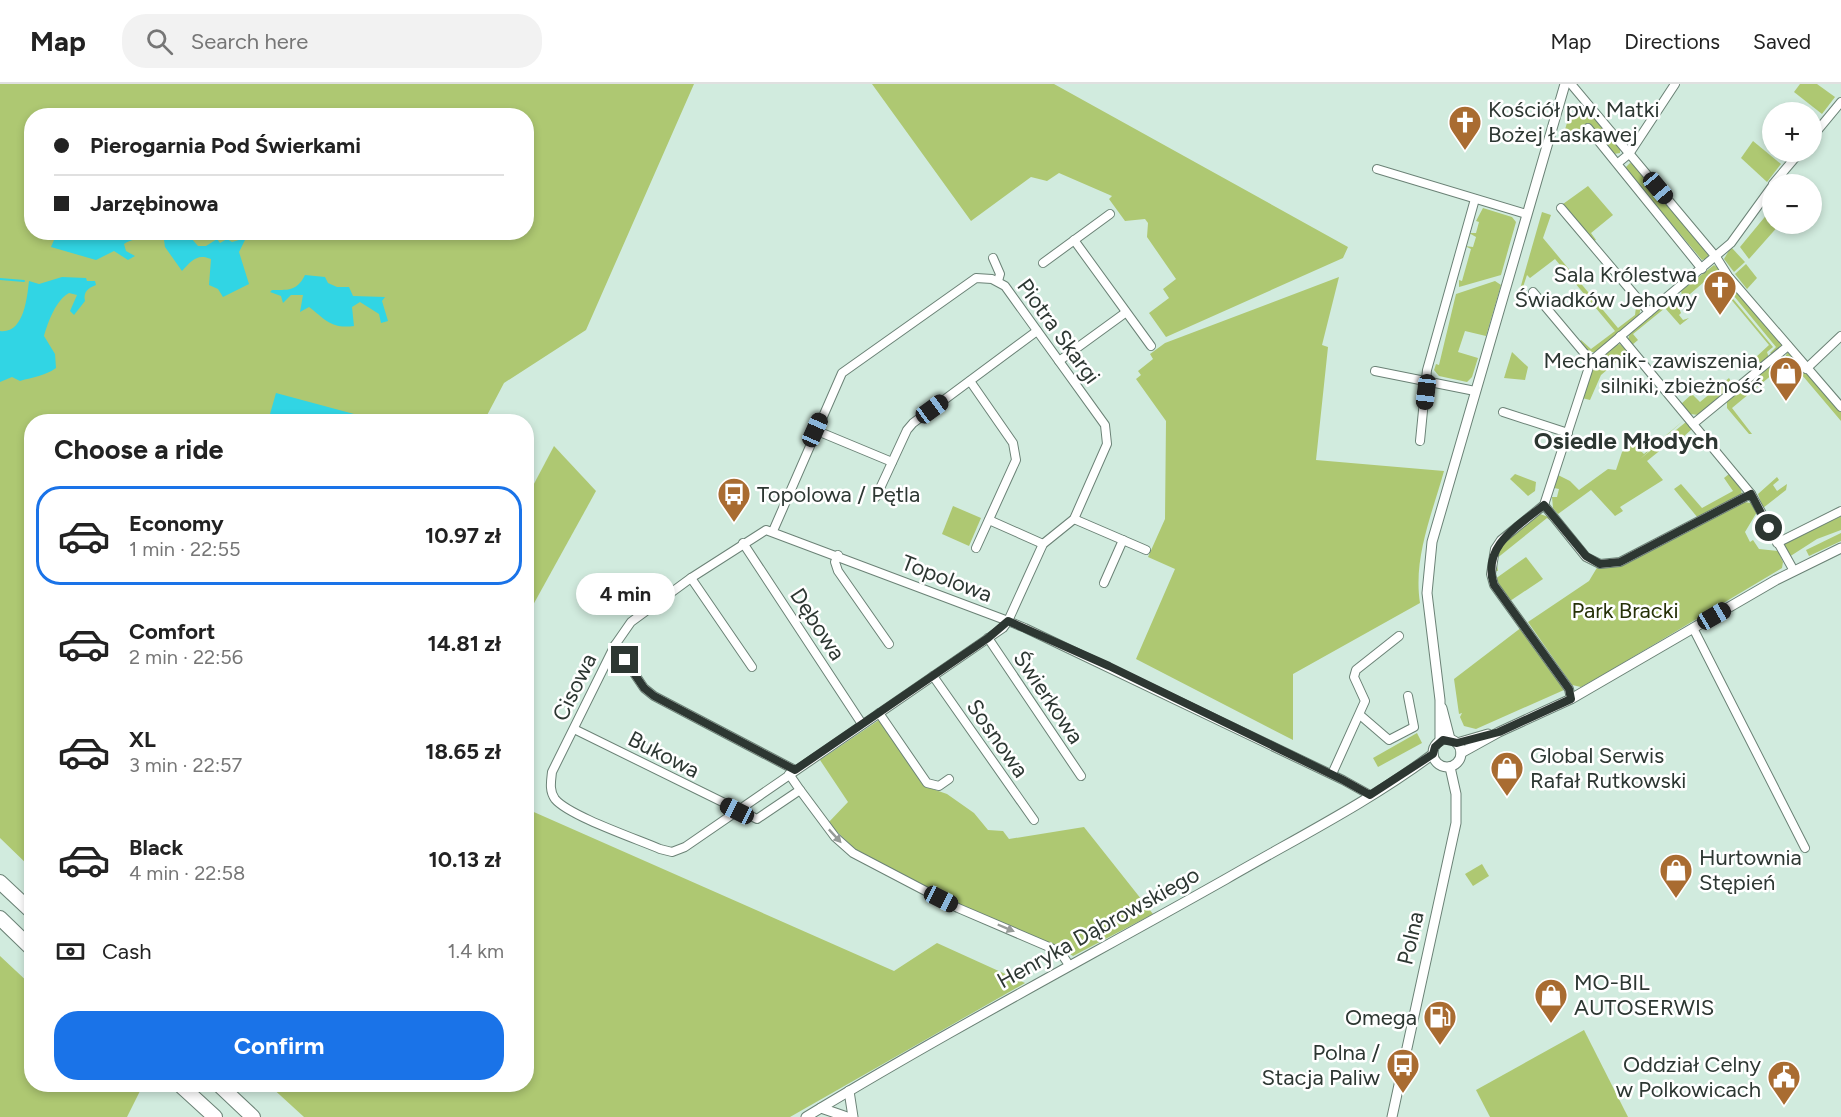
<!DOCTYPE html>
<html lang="en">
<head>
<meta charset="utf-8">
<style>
  :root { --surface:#fff; --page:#f2f2f2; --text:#222; --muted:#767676; --line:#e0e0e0; --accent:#1a73e8 }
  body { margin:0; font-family:Figtree,sans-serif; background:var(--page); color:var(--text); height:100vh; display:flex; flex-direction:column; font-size:22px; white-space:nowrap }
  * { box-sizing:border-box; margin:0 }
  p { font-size:20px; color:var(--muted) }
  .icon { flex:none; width:33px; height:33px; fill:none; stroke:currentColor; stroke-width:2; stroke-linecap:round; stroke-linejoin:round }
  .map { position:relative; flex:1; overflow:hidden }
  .panel { position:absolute; left:24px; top:330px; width:510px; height:678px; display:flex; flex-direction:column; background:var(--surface); border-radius:24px; box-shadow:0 3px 9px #0003 }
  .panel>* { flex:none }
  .banner { position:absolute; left:24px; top:24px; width:510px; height:132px; border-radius:24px; box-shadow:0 3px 9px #0003; display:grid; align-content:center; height:132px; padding:0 30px; background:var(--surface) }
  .buttons { position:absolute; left:1762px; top:18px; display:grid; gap:12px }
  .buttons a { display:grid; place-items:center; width:60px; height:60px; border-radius:50%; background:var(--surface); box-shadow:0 3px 9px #0003; font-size:30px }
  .end { position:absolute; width:27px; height:27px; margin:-14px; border:8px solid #2d3732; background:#fff; box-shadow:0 0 0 3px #fff }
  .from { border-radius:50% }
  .bubble { position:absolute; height:42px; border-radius:21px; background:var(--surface); box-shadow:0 3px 9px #0003; font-size:20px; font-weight:700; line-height:42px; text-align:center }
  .car { position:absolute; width:18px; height:36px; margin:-18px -9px; border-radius:8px; box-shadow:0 0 4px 2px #0007; background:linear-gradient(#222 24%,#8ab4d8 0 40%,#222 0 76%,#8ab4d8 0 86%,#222 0) }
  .banner b { display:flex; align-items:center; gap:21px; height:57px; font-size:22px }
  .banner b+b { border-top:2px solid var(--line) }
  .banner i { width:15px; height:15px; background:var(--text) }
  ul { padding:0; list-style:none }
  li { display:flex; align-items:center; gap:18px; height:99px; margin:0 12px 9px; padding:0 18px; border:3px solid transparent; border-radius:24px }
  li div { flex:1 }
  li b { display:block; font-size:22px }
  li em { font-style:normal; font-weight:700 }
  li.selected { border-color:var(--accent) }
  li>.icon { width:54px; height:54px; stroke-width:1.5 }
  h2 { padding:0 30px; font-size:27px; line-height:72px }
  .pay { display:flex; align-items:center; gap:15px; height:66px; padding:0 30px; font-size:22px }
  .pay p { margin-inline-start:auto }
  .action { display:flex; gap:12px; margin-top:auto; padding:12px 30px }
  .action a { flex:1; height:69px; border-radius:24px; background:var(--accent); color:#fff; font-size:24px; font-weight:700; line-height:69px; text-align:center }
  header { display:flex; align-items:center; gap:36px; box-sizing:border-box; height:84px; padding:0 30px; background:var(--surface); border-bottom:2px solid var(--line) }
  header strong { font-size:28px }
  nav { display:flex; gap:33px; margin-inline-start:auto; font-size:21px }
  .search { width:420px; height:54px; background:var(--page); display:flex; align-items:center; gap:15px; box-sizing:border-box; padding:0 21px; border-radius:24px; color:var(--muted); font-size:22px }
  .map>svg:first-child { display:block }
  .green { fill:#aec872; fill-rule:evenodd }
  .water { fill:#31d5e4 }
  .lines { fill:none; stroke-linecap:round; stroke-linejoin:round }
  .stream { stroke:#31d5e4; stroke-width:2 }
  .minor-casing { stroke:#6b8276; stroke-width:10 }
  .tertiary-casing { stroke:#6b8276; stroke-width:11 }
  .motorway-casing { stroke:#6b8276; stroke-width:16 }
  .minor { stroke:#fff; stroke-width:8 }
  .tertiary { stroke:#fff; stroke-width:9 }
  .motorway { stroke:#fff; stroke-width:14 }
  .oneway { fill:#969b98 }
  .route { stroke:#2d3732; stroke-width:8 }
  .labels { text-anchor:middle; stroke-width:5; stroke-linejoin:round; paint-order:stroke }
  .poi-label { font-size:22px; fill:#2d3732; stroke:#fff; text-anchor:start }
  .street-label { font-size:22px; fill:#2d3732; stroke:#fff }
  .park-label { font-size:22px; fill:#263108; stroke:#fff }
  .neighbourhood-label { font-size:24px; font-weight:bold; fill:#2d3732; stroke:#fff }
</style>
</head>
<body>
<header>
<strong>Map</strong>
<div class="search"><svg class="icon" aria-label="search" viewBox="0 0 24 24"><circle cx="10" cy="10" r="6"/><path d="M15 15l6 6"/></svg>Search here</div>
<nav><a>Map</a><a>Directions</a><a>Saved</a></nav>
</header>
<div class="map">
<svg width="1841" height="1033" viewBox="0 0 1841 1033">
  <rect width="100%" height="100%" fill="#d1ebde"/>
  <g class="green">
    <path d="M0 0H694L586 246 504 299 484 337 32 338 31 784 0 754ZM32 32H526V148H32Z"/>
    <polygon points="872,0 1054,0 1348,163 1343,174 1166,253 1149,229 1169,214 1163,205 1176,195 1147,153 1148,139 1145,135 1125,137 1109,115 1112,112 1059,89 1047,97 1031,93 971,137"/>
    <polygon points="1800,0 1817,0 1835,13 1822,30 1794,8"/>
    <polygon points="1588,27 1620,63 1620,69 1614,70 1590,42 1582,48 1564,49 1569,32"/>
    <polygon points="1753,57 1781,80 1767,98 1741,74"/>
    <polygon points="1630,79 1634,80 1708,170 1708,174 1702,176 1627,87 1626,83"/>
    <polygon points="1588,102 1613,131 1591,149 1596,156 1594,157 1563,120"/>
    <polygon points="1773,123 1773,140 1780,140 1749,175 1740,163"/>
    <polygon points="1483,124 1512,133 1516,138 1501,191 1459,203 1459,196 1462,197 1471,165 1465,162 1473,163 1476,153 1469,149 1476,149 1479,138 1476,137"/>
    <polygon points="1542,128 1551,131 1543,154 1618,244 1635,231 1636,223 1639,221 1641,223 1639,232 1595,268 1587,268 1579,258 1581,256 1591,265 1615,247 1555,175 1530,194 1527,191 1522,206 1526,212 1518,212"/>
    <polygon points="1731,163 1745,178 1734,188 1724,175"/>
    <polygon points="1746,180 1757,194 1747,205 1735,190"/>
    <polygon points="1714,181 1719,185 1710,195 1714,199 1717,197 1722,203 1714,209 1704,198 1683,216 1681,207"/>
    <path d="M1339 193 1322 261 1328 263 1316 376 1444 387C1432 430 1413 474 1420 519L1293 590V656L1136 575 1175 485 1148 473 1165 435 1166 337 1136 295 1141 291 1138 287 1153 275 1150 270 1165 259Z"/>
    <polygon points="1728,196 1782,259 1781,264 1773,271 1770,269 1776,263 1724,200"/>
    <polygon points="1495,197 1501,201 1486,252 1465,247 1458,268 1478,274 1472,293 1467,298 1439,292 1434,286 1436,280 1439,281 1456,210"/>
    <polygon points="1724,204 1773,263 1767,268 1769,274 1762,280 1755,274 1769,261 1724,207 1716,211"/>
    <polygon points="1670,217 1677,219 1681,229 1679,231 1683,236 1689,234 1680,241 1665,224 1633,250 1638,256 1632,261 1628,255 1630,249"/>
    <polygon points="1620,260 1628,268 1601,291 1590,316 1582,314 1594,281 1616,261"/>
    <polygon points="1512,268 1528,283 1525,296 1504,294"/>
    <polygon points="1787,269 1792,270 1841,328 1841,337 1791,278 1784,276"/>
    <polygon points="1773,279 1779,285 1732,324 1752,350 1749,350 1727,324 1727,318"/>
    <polygon points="1729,294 1734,303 1699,331 1690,330 1681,320 1692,310 1700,318"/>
    <polygon points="1684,336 1640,375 1686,338 1692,345 1682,354 1679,351 1647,377 1663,396 1620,423 1623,427 1615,432 1591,406 1558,430 1553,424 1552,413 1557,413 1559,405 1554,404 1558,391 1570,397 1579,406 1608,385 1616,386 1622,368 1632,359 1644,370"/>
    <polygon points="554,362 596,407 527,532 527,413"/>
    <polygon points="1515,390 1536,398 1535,407 1528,412 1510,395"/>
    <polygon points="1729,390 1741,405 1742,411 1698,434 1674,405 1681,400 1702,424 1733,407 1724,394"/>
    <polygon points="1777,393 1779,396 1773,401 1777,407 1787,400 1786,406 1763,424 1758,410"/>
    <polygon points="1744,418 1751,419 1757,428 1745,448 1750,458 1753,456 1759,465 1778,467 1783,478 1782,484 1606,589 1581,603 1572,601 1528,538 1589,497 1598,482 1614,483 1624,479"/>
    <polygon points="953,422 981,434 969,462 942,450"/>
    <polygon points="1540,430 1554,435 1551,437 1547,434 1496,475 1498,487 1494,487 1497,469 1502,461"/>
    <polygon points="1841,432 1841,446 1817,455 1789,473 1784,463 1785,458"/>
    <polygon points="1841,449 1841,457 1809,472 1806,466"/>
    <polygon points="1526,473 1543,495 1510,517 1495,495"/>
    <polygon points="1522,543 1564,606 1476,645 1464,642 1460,633 1462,629 1459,630 1454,595"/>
    <polygon points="879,636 924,702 947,710 974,729 988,746 1003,747 1009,755 1084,743 1153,830 1073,872 1062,865 957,820 858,768 828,739 848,718 820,676"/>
    <polygon points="1417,649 1422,659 1378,683 1373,674"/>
    <polygon points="527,725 894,887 937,859 1025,899 790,1033 304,1033 269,1001 526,1000"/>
    <polygon points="1482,780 1489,792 1473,802 1465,790"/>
    <polygon points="0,872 31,901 32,1000 140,1001 142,1003 127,1033 0,1033"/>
    <polygon points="1584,946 1628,1033 1490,1033 1476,1006"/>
  </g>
  <g class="water">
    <path d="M65 149H95L98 154 119 153 123 149H171L177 153 185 149H195L191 154 198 162H206L217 155 220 159 227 155 232 158 246 154 239 168 249 200 223 213 218 205 209 201 211 175C197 169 191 177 182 187L165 163 164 156C153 153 134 153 124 160L126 167 135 172 128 176 114 167 96 176 51 163 54 156 64 153Z"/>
    <path d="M305 191 325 193 328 199 337 203H349L353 212 385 213 382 217 388 237 381 239 379 230 360 218 352 223 354 242C331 245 326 236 309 223L300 228 303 211H291L283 219 281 212 270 208 272 206C289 206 297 207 305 191Z"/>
    <path d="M62 193 86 194 87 197H95L96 201C88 204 83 208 85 217L74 231 70 227 77 211 69 209C56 216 48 238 44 252L55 270 56 284C45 292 33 293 20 297L12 293 0 298V247C24 250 27 214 29 197L39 200Z"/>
    <polygon points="276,309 380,337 268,337"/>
  </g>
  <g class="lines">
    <polyline class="stream" points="0,195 24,197"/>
    <defs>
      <g id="minor">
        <polyline points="1571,0 1716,173 1728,192 1841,323"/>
        <polyline points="1588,44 1702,185"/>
        <polyline points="1812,53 1841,18"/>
        <polyline points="1618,79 1629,70 1675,0"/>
        <polyline points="1377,85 1526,130"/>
        <polyline points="1773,100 1800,68"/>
        <polyline points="1561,124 1649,228"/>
        <polyline points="1074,156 1151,262"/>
        <polyline points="993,174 1000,190 998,197"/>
        <polyline points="1043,179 1110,130"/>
        <polyline points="1533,208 1591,277"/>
        <polyline points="1620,252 1751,410 1794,487"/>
        <polyline points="1059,277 1125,229"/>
        <polyline points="1806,285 1841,252"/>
        <polyline points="1375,287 1475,307"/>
        <polyline points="970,297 1013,359 1016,376 976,464"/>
        <polyline points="1503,328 1568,349"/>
        <polyline points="1693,340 1788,262"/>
        <polyline points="815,346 892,378"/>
        <polyline points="1420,357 1427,286 1475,115"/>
        <polyline points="876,413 907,346 913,339 1037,247"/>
        <polyline points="1544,421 1586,473 1600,480 1620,478 1751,410"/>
        <polyline points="1074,435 1146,466"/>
        <polyline points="989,436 1043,460"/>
        <path d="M773 447 842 289 976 194 992 195 1005 202 1105 341 1107 360 1074 435 1043 460 1008 537 1003 544 685 763 672 768 660 765C637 755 569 732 555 715 549 707 551 697 552 688L615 561 631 538 691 494 766 446 1008 537 1025 544 1343 696 1370 711"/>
        <polyline points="743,459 862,640"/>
        <polyline points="1777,459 1841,427"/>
        <polyline points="838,471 835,478 838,487 889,560"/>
        <polyline points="691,494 752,583"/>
        <polyline points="1104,499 1123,456"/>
        <polyline points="1693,544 1805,764"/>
        <polyline points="988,554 1081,692"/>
        <polyline points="615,561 644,604 654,612 795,686"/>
        <polyline points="933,592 1034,736"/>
        <polyline points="1571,615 1569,605 1494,501 1491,490 1495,465 1501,456 1544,421 1591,277 1731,159 1773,101"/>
        <polyline points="879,629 927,699 939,702 949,695"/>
        <polyline points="1360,631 1389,656 1414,643 1408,612"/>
        <polyline points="574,645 757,735 800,706 789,690"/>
        <polyline points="1332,690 1365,617 1354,593 1356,586 1399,552"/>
        <polyline points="800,706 835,753 853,769 958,824 1049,863 1061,869 1069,881"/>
      </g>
      <g id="tertiary">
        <polyline points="1442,624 1450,655"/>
        <circle cx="1447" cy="669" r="14"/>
        <polyline points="1440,657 1440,616 1427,509 1432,458 1565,0"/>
        <polyline points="1457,659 1488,650"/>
        <polyline points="1461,669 1499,648 1571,615 1776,496 1841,464"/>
        <polyline points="849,1007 853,1033"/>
        <polyline points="821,1024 847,1033"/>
        <path d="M806 1033C944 949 1086 874 1226 795 1295 755 1369 718 1433 670"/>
        <polyline points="1392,1033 1456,739 1456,710 1450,683"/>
      </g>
      <g id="motorway">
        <polyline points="0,798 32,828"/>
        <polyline points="0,834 32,865"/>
        <polyline points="179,1000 215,1033"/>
        <polyline points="218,1000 253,1033"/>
      </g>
    </defs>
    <use href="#minor" class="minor-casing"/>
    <use href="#tertiary" class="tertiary-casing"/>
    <use href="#motorway" class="motorway-casing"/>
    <use href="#minor" class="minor"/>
    <use href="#tertiary" class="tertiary"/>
    <use href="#motorway" class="motorway"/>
  </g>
  <defs><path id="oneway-solid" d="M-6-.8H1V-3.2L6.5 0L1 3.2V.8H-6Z" transform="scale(1.5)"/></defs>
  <g class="oneway">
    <use href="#oneway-solid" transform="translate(835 752) rotate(47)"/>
    <use href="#oneway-solid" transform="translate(1006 844) rotate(23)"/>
  </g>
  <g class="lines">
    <path class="route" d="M625 576 644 604 654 612 795 686 988 554 1008 537 1109 582 1343 696 1370 711 1433 670 1435 663 1443 656 1457 659 1499 648 1571 615 1569 605 1494 501C1481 462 1518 442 1544 421L1586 472 1600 480 1620 478 1751 410 1769 444"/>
  </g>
  <defs>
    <symbol id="church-pin" viewBox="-11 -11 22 30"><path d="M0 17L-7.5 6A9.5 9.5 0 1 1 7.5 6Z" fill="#a96c31" stroke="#fff"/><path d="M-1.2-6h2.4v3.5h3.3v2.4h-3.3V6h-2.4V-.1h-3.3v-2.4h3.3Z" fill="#fff"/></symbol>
    <symbol id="shop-pin" viewBox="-11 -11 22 30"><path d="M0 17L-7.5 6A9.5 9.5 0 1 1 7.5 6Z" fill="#a96c31" stroke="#fff"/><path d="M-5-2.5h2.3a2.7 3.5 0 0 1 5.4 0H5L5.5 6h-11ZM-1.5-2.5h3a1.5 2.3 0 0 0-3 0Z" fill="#fff"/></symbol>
    <symbol id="bus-pin" viewBox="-11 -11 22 30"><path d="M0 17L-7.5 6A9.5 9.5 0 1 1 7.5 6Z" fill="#a96c31" stroke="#fff"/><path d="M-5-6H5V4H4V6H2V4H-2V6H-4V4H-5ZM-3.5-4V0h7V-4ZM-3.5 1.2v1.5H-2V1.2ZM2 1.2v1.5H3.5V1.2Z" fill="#fff"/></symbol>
    <symbol id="fuel-pin" viewBox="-11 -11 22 30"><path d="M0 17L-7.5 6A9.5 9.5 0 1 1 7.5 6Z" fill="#a96c31" stroke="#fff"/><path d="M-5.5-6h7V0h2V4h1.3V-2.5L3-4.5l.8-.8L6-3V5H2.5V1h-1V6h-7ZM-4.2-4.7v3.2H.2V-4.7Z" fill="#fff"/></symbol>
    <symbol id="civic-pin" viewBox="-11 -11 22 30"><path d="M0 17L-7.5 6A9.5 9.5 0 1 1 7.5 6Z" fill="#a96c31" stroke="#fff"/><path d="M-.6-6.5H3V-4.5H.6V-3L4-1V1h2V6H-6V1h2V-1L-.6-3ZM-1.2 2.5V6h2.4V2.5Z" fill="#fff"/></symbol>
  </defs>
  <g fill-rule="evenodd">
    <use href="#church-pin" x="1446" y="19" width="38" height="52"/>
    <use href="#church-pin" x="1701" y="184" width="38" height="52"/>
    <use href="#shop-pin" x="1767" y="270" width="38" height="52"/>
    <use href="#bus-pin" x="715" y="391" width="38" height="52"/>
    <use href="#shop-pin" x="1488" y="665" width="38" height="52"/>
    <use href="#shop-pin" x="1657" y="767" width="38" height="52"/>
    <use href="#shop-pin" x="1532" y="892" width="38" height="52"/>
    <use href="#fuel-pin" x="1421" y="914" width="38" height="52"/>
    <use href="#bus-pin" x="1384" y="962" width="38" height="52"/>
    <use href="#civic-pin" x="1765" y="974" width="38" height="52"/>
  </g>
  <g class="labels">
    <g class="poi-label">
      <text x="1488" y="33">Kościół pw. Matki<tspan x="1488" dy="25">Bożej Łaskawej</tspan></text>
      <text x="1697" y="198" text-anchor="end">Sala Królestwa<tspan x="1697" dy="25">Świadków Jehowy</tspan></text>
      <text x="1763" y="284" text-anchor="end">Mechanik- zawiszenia,<tspan x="1763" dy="25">silniki, zbieżność</tspan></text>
      <text x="757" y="418">Topolowa / Pętla</text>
      <text x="1530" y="679">Global Serwis<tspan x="1530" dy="25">Rafał Rutkowski</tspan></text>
      <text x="1699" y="781">Hurtownia<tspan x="1699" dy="25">Stępień</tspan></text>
      <text x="1574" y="906">MO-BIL<tspan x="1574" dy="25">AUTOSERWIS</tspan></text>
      <text x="1417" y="941" text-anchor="end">Omega</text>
      <text x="1380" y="976" text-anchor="end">Polna /<tspan x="1380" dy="25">Stacja Paliw</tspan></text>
      <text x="1761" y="988" text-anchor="end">Oddział Celny<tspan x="1761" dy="25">w Polkowicach</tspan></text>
    </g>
    <g class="street-label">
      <text transform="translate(1059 247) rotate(54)" y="8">Piotra Skargi</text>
      <text transform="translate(947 494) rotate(21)" y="8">Topolowa</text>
      <text transform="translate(818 540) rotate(57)" y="8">Dębowa</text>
      <text transform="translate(574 603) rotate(-64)" y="8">Cisowa</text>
      <text transform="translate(1049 613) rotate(56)" y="8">Świerkowa</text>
      <text transform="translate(998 654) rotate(55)" y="8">Sosnowa</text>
      <text transform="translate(664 670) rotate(27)" y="8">Bukowa</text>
      <text transform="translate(1098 843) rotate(-29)" y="8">Henryka Dąbrowskiego</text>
      <text transform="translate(1410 854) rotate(-77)" y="8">Polna</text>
    </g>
    <g class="park-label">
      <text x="1625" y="534">Park Bracki</text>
    </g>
    <g class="neighbourhood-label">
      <text x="1626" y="365">Osiedle Młodych</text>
    </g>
  </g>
</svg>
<div class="buttons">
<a>+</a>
<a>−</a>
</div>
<i class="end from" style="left:1769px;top:444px"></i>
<i class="end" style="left:625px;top:576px"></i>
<div class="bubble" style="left:576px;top:489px;width:99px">4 min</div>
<i class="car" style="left:1658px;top:104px;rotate:140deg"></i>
<i class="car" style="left:1426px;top:308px;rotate:187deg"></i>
<i class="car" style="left:932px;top:325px;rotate:54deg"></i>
<i class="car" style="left:815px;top:346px;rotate:24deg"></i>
<i class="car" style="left:1714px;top:532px;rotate:60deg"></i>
<i class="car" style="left:737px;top:727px;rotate:297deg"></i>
<i class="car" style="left:941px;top:815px;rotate:117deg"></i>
<div class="banner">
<b><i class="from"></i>Pierogarnia Pod Świerkami</b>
<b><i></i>Jarzębinowa</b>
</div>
<section class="panel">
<h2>Choose a ride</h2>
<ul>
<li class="selected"><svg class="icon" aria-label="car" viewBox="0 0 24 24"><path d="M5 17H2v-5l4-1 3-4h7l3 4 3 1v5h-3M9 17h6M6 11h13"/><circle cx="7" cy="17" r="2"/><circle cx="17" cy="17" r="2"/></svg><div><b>Economy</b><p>1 min · 22:55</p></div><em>10.97 zł</em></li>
<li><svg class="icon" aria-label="car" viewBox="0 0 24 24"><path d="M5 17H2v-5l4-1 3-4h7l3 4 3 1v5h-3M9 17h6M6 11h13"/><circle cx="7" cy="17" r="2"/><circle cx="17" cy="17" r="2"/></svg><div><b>Comfort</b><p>2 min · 22:56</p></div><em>14.81 zł</em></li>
<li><svg class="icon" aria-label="car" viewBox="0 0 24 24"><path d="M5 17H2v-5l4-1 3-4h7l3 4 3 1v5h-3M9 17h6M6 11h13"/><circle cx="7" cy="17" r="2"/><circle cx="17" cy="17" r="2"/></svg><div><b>XL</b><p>3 min · 22:57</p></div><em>18.65 zł</em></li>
<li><svg class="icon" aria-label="car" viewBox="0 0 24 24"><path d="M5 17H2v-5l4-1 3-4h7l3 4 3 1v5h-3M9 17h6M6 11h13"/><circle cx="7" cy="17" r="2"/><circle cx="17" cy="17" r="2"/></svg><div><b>Black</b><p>4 min · 22:58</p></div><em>10.13 zł</em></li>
</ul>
<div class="pay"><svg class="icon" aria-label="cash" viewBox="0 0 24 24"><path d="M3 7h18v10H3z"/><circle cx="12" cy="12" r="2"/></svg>Cash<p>1.4 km</p></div>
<div class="action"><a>Confirm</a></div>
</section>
</div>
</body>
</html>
